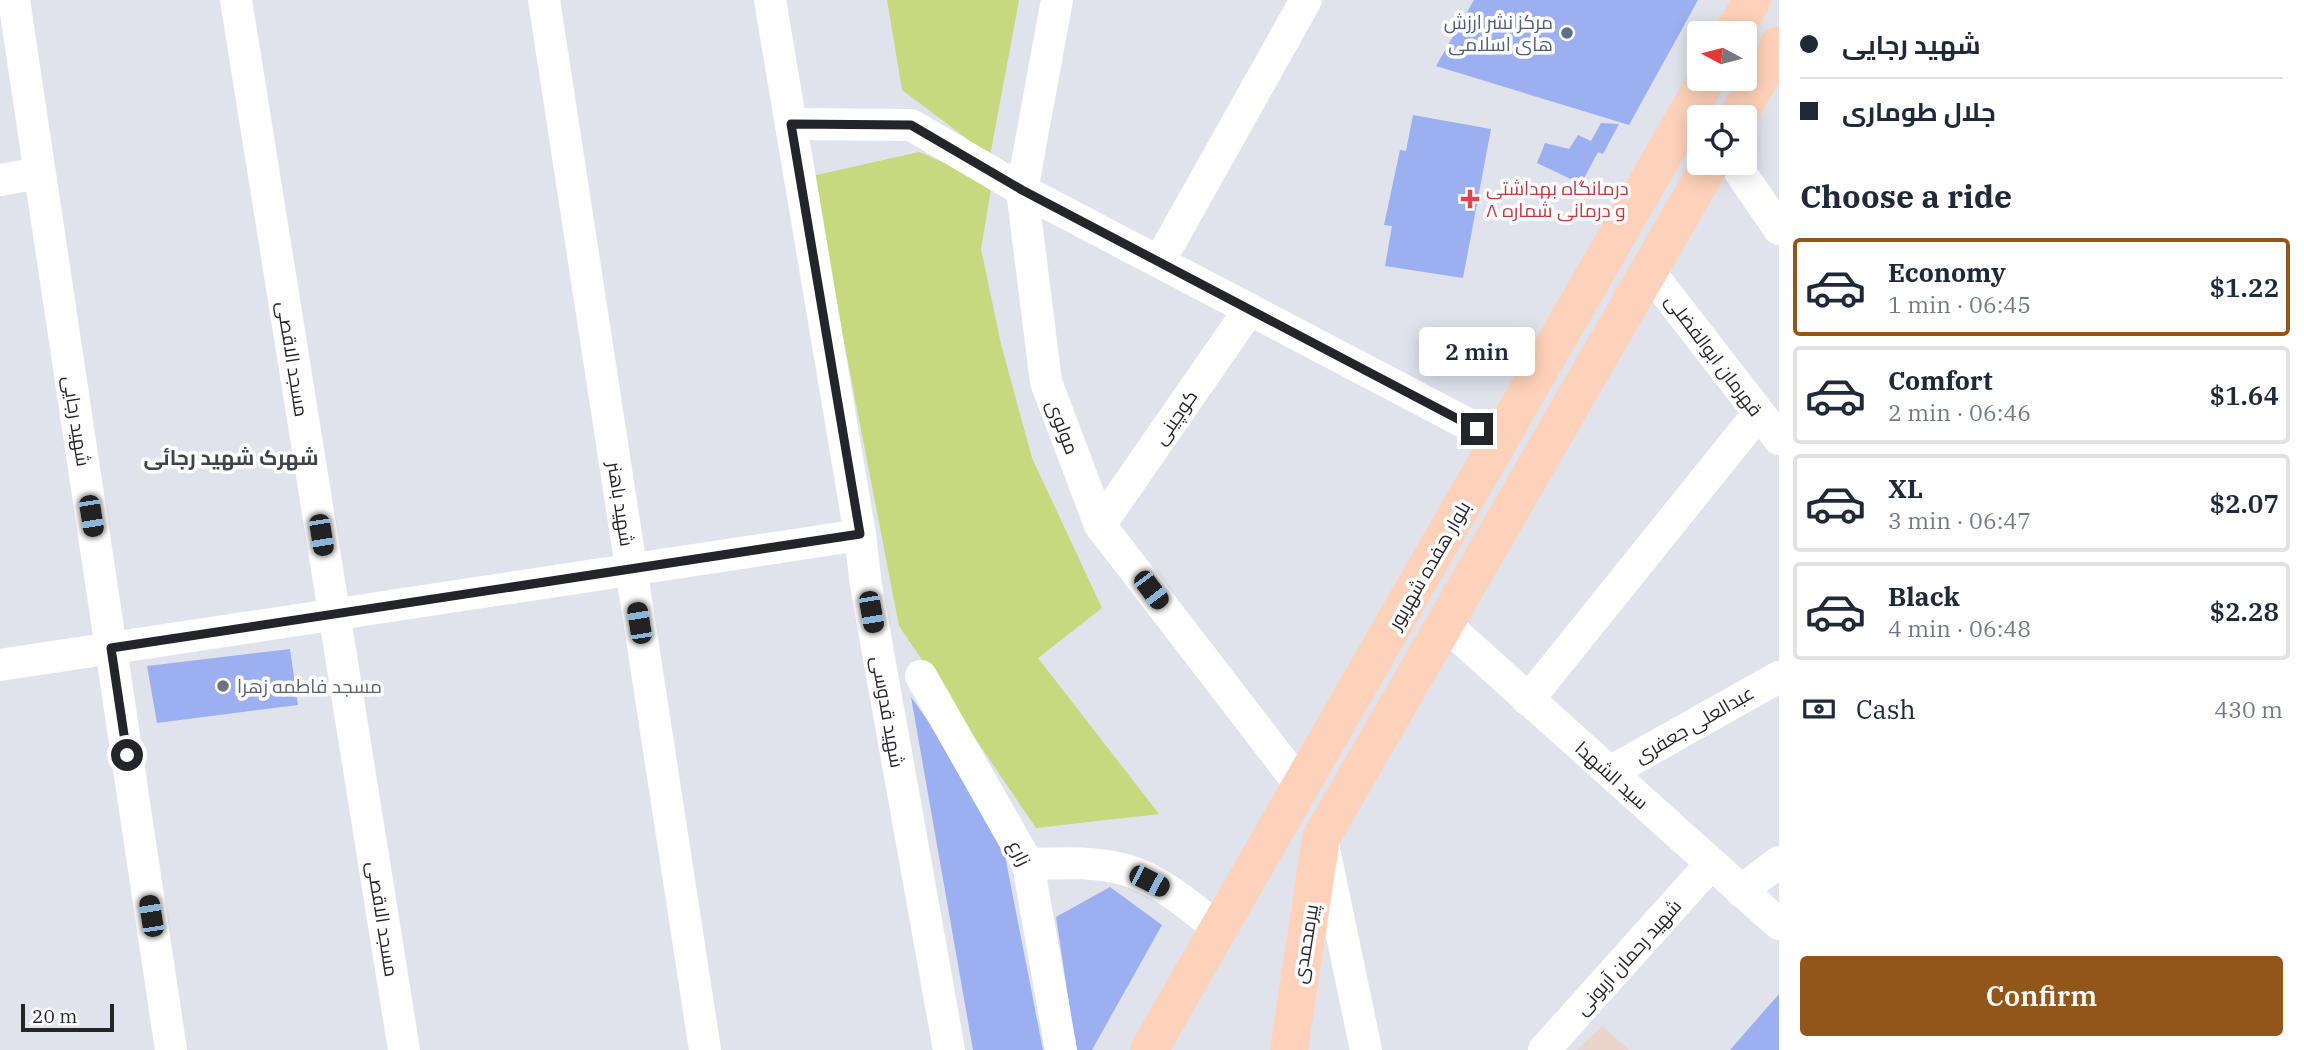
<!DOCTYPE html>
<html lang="en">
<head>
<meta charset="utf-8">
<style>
  :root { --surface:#fff; --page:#f2f2f3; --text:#1f2937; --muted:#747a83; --line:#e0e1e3; --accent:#935619 }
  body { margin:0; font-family:"IBM Plex Serif",Cairo,serif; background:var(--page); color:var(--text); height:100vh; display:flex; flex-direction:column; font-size:26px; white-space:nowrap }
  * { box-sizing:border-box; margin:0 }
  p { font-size:23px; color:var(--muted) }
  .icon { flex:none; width:38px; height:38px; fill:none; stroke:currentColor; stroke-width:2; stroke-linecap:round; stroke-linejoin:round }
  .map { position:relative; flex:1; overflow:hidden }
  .drawer { display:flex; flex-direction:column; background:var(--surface); width:525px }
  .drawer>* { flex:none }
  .guide { display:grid; align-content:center; height:154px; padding:0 21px; background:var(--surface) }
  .needle { width:46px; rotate:277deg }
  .buttons { position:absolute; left:1687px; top:21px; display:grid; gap:14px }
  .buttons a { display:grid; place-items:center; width:70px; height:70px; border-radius:7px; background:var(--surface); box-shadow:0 4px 18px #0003; font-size:35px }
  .scale { position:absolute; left:21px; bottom:18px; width:93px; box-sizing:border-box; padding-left:7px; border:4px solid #242528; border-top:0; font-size:19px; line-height:24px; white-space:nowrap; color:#242528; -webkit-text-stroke:5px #fff; paint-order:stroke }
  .end { position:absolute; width:32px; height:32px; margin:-16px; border:9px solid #242528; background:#fff; box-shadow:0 0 0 4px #fff }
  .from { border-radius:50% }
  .bubble { position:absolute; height:49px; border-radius:7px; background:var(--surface); box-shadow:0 4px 18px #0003; font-size:23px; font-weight:600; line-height:49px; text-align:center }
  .car { position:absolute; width:21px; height:42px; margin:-21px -10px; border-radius:9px; box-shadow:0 0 5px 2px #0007; background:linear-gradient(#222 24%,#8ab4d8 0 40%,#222 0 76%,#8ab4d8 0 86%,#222 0) }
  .guide b { display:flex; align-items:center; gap:24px; height:66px; font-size:26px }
  .guide b+b { border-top:2px solid var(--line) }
  .guide i { width:18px; height:18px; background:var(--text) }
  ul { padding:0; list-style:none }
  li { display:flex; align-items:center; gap:21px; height:98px; margin:0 14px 10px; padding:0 7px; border:4px solid var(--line); border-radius:7px }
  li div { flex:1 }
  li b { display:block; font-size:26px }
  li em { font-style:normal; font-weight:600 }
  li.current { border-color:var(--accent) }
  li>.icon { width:63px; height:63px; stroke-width:1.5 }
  h2 { padding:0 21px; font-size:32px; line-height:84px }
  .pay { display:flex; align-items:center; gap:18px; height:77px; padding:0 21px; font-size:26px }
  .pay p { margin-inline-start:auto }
  .cta { display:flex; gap:14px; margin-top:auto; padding:14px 21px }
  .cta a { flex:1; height:80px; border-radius:7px; background:var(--accent); color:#fff; font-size:28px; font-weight:600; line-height:80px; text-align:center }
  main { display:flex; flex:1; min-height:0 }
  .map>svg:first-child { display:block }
  .education { fill:#ebd4c9 }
  .green { fill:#c7d87f }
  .building { fill:#9caff1 }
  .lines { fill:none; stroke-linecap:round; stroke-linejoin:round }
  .minor { stroke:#fff; stroke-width:32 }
  .major { stroke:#fed2ba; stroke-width:38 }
  .route { stroke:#242528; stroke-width:9 }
  .service-dot { fill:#5c6f8a; stroke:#fff; stroke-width:2.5 }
  .health-dot { fill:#e0444e; stroke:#fff; stroke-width:2.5 }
  .worship-dot { fill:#6b7280; stroke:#fff; stroke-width:2.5 }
  .labels { text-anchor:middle; stroke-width:7; stroke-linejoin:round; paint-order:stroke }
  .service-label { font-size:19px; fill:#4e5e75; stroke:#fff; text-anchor:end }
  .health-label { font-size:19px; fill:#be3a42; stroke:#fff; text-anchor:start }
  .street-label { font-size:19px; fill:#242528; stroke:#fff }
  .worship-label { font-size:19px; fill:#5b616d; stroke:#fff; text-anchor:start }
  .neighbourhood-label { font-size:21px; font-weight:bold; fill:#41434a; stroke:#fff }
</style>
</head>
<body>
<main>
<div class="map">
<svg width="1779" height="1050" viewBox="0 0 1779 1050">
  <rect width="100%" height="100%" fill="#e0e3ec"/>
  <polygon class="education" points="1602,1026 1629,1050 1577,1050"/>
  <g class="green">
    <polygon points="887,0 1019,0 990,156 902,90"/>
    <polygon points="919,152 992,183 981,249 1001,344 1032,458 1102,608 1038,658 1159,814 1036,828 899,626 812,176"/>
  </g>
  <g class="building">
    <polygon points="1474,0 1698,0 1629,125 1436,66"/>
    <polygon points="1413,115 1491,129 1463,278 1385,266 1392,226 1384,225 1400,150 1406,151"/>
    <polygon points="1601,123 1619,124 1603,154 1598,152 1581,184 1537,163 1545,143 1569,149 1578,135 1591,141"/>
    <polygon points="290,649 298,705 157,723 147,666"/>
    <polygon points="911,697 998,820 1043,1050 973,1050"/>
    <polygon points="1110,887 1162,925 1092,1050 1076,1050 1056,917"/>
    <polygon points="1779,994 1779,1050 1730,1050"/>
  </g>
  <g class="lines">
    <g class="minor">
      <polyline points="14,0 171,1050"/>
      <polyline points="236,0 404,1050"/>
      <polyline points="544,0 705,1050"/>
      <polyline points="770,0 860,535 866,585 949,1050"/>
      <polyline points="1057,0 1022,190 1046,382 1100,525 1301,786"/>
      <polyline points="791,124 911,125 1022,190 1500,441"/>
      <polyline points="1734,163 1779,229"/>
      <polyline points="0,180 39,173"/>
      <polyline points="1159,262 1306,0"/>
      <polyline points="1649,271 1779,439"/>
      <polyline points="1100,525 1249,310"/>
      <polyline points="1445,624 1779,924"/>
      <polyline points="0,665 860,535"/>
      <polyline points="921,676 1028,864 1061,1050"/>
      <polyline points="1528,700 1758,414"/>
      <polyline points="1610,772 1779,677"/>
      <polyline points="1324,849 1366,1050"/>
      <path d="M1028 864C1060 863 1095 861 1126 870 1161 880 1191 907 1219 929"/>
      <polyline points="1741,891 1779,862"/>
      <polyline points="1544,1050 1711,864"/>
    </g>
    <g class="major">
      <polyline points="1733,33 1752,0"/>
      <polyline points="1737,117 1779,45"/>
      <polyline points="1149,1050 1707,79"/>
      <polyline points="1289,1050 1321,838 1711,163"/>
    </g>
  </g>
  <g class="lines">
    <polyline class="route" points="127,755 111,648 860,534 791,124 911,125 1022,190 1477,429"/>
  </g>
  <circle class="service-dot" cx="1567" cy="33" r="7"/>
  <path class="health-dot" d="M1466.5 188.5h7v7h7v7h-7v7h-7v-7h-7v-7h7z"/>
  <circle class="worship-dot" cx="223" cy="686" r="7"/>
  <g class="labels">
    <g class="service-label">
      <text x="1553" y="29">مرکز نشر ارزش<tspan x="1553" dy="22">های اسلامی</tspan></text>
    </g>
    <g class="health-label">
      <text x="1486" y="195">درمانگاه بهداشتی<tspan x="1486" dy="22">و درمانی شماره ۸</tspan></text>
    </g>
    <g class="street-label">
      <text transform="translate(1714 355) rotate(53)" y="7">قهرمان ابوالفضلی</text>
      <text transform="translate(293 359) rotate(81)" y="7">مسجد الاقصی</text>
      <text transform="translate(1175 417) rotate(-55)" y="7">کوچینی</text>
      <text transform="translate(77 421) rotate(81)" y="7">شهید رجایی</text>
      <text transform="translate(1063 427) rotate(69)" y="7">مولوی</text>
      <text transform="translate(621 504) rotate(81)" y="7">شهید باهنر</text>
      <text transform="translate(1429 565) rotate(-60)" y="7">بلوار هفده شهریور</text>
      <text transform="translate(888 712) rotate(80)" y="7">شهید قدوسی</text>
      <text transform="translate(1694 724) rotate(-30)" y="7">عبدالعلی جعفری</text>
      <text transform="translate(1612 775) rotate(42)" y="7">سید الشهدا</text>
      <text transform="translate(1020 853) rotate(64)" y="7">زارع</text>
      <text transform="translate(383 919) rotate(81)" y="7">مسجد الاقصی</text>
      <text transform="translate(1305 944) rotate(-81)" y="7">پیرمحمدی</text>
      <text transform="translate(1628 957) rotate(-48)" y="7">شهید رحمان آربونی</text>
    </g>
    <g class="worship-label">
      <text x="237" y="693">مسجد فاطمه زهرا</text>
    </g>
    <g class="neighbourhood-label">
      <text x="231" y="465">شهرک شهید رجائی</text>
    </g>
  </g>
</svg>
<div class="buttons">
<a><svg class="needle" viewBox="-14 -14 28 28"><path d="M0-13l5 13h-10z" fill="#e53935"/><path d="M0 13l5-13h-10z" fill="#747a83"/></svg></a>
<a><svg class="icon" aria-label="locate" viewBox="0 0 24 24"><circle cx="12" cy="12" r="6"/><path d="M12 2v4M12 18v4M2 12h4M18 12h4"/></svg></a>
</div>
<div class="scale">20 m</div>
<i class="end from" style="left:127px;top:755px"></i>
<i class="end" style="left:1477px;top:429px"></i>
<div class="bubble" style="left:1419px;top:327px;width:116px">2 min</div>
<i class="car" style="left:91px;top:516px;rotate:171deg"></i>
<i class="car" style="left:321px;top:535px;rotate:171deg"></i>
<i class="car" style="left:1151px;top:590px;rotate:143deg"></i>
<i class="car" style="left:871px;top:612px;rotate:170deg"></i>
<i class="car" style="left:639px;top:623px;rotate:351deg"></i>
<i class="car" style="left:1149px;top:881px;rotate:117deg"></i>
<i class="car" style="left:151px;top:916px;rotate:351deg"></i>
</div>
<section class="drawer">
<div class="guide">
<b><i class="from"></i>شهید رجایی</b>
<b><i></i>جلال طوماری</b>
</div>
<h2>Choose a ride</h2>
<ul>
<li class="current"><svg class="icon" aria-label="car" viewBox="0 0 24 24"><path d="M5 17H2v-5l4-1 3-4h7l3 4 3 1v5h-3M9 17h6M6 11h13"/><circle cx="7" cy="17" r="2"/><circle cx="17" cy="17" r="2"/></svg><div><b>Economy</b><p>1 min · 06:45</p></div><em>$1.22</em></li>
<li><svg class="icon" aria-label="car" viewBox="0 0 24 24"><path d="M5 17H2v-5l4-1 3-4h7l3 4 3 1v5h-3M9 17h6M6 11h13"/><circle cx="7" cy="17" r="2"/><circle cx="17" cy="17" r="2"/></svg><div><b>Comfort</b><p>2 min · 06:46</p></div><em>$1.64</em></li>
<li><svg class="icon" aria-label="car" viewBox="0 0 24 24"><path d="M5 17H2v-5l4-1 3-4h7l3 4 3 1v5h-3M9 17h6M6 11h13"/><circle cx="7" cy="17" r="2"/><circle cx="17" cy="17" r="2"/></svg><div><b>XL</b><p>3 min · 06:47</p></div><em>$2.07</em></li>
<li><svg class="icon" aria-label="car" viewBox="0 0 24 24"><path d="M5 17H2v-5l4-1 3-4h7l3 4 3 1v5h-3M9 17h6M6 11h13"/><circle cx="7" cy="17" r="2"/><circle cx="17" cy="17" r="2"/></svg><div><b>Black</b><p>4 min · 06:48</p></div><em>$2.28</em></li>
</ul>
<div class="pay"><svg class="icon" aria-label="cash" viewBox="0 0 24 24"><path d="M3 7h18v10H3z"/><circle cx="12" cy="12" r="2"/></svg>Cash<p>430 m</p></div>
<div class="cta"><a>Confirm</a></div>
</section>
</main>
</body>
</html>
